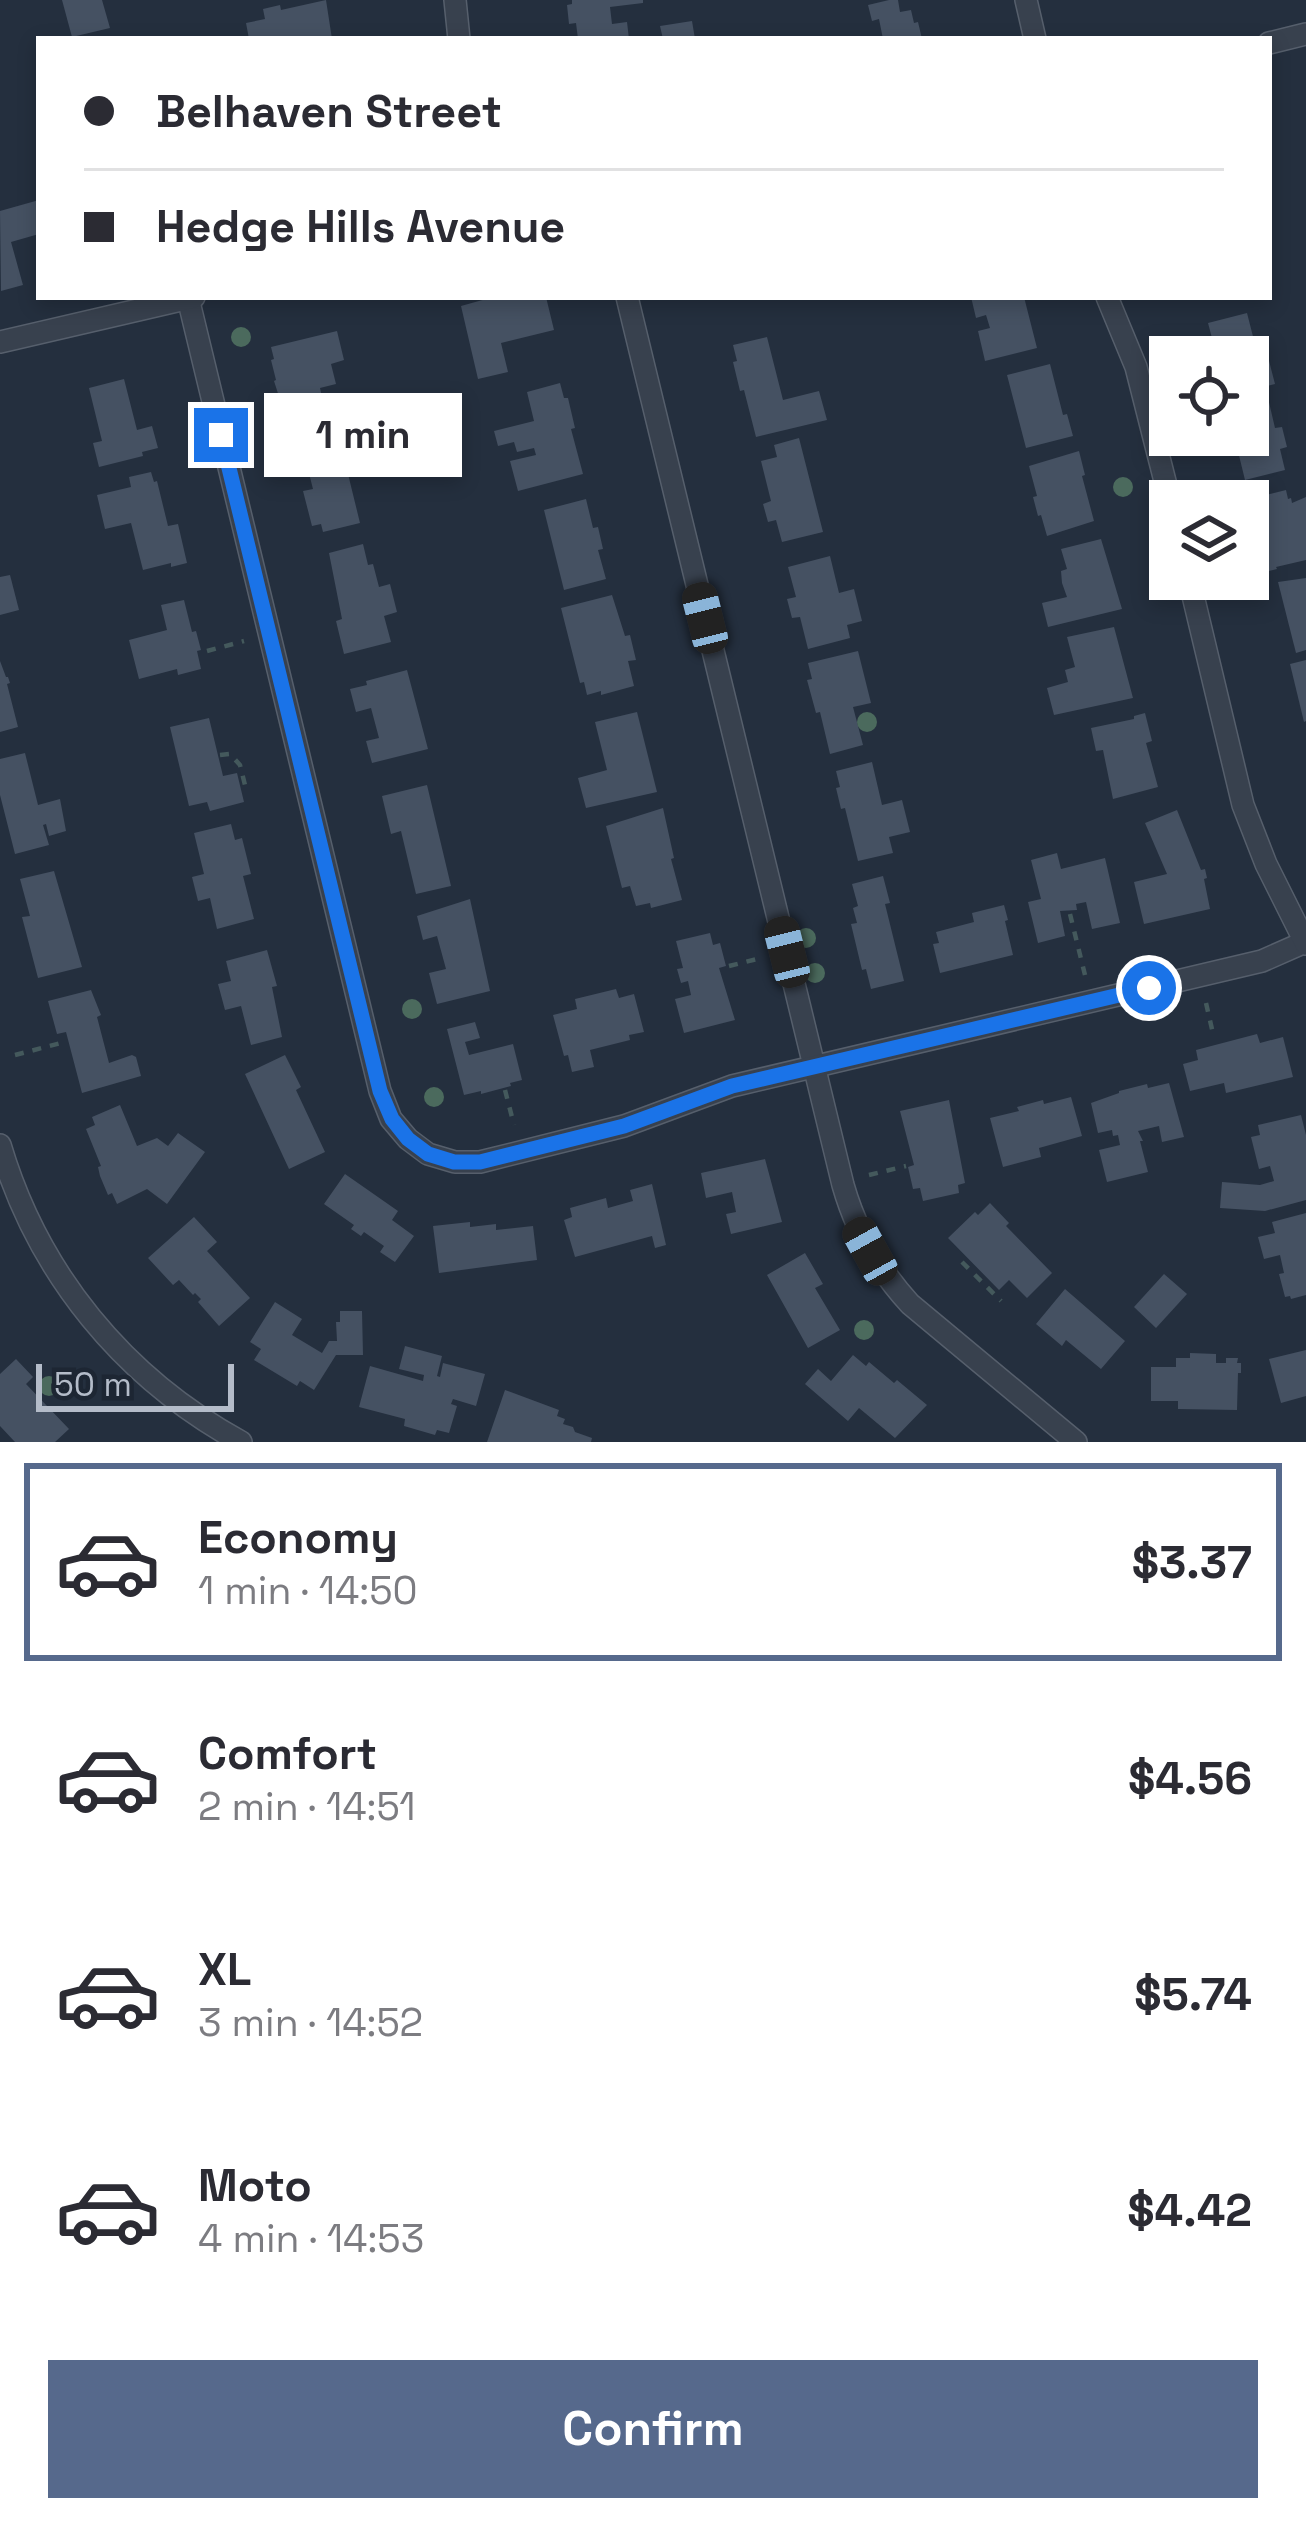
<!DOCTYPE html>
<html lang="en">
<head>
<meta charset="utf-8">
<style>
  :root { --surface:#fff; --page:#f2f2f3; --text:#2b2b33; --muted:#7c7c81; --line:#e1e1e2; --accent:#56698c }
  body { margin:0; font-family:"Space Grotesk",sans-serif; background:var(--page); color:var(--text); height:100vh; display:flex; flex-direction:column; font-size:45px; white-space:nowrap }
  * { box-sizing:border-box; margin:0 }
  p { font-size:39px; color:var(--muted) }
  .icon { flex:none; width:66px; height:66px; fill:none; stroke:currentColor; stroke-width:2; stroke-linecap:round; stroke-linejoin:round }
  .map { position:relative; height:1442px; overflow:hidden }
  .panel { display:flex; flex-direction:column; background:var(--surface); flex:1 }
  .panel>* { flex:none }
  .top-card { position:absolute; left:36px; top:36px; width:1236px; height:264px; border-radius:0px; box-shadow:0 6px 18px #0003; display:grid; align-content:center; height:264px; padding:0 48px; background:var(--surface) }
  .controls { position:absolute; left:1149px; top:336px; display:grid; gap:24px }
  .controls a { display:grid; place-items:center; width:120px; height:120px; border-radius:0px; background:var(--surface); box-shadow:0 6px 18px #0003; font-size:60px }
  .scale { position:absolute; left:36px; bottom:30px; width:198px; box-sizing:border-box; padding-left:12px; border:6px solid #b4bcc9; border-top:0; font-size:33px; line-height:42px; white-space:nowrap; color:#b4bcc9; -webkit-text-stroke:9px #1d2633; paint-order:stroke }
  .end { position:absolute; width:54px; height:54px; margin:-27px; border:15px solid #1a73e8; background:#fff; box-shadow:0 0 0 6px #fff }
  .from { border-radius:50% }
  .bubble { position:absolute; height:84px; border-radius:0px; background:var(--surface); box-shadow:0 6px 18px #0003; font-size:39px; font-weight:600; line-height:84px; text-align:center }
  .car { position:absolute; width:36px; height:72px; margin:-36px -18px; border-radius:15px; box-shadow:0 0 9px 3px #0007; background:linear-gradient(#222 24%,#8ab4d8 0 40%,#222 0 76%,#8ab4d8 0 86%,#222 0) }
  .top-card b { display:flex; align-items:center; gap:42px; height:114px; font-size:45px }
  .top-card b+b { border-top:3px solid var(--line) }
  .top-card i { width:30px; height:30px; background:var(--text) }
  ul { padding:21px 0 0; list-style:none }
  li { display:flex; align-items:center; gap:36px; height:198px; margin:0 24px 18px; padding:0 24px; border:6px solid transparent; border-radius:0px }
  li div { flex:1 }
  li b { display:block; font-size:45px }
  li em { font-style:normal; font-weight:600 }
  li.selected { border-color:var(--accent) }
  li>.icon { width:108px; height:108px; stroke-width:1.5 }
  .primary-button { display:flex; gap:24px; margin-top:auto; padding:24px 48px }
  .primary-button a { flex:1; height:138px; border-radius:0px; background:var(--accent); color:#fff; font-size:48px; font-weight:600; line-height:138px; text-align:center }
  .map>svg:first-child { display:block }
  .building { fill:#455162 }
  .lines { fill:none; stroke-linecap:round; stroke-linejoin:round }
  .street-casing { stroke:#565f6c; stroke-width:24 }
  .path { stroke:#44595c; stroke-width:4.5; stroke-dasharray:9 9; stroke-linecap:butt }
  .street { stroke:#38414e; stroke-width:21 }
  .tree { fill:#4b6a5d }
  .route { stroke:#1a73e8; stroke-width:15 }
</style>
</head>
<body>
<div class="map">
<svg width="1306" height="1442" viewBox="0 0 1306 1442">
  <rect width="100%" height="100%" fill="#242f3e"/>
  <g class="building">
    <polygon points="62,0 102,0 110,28 72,37"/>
    <polygon points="326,0 332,39 249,39 246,23 265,19 263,9 280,5 281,10"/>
    <polygon points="572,0 643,0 643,3 610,7 612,24 627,22 629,39 578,39 576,23 569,24 567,5 572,4"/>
    <polygon points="889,0 898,0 900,12 911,10 914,23 918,22 922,39 883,39 879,19 872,21 868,5"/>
    <polygon points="692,21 695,39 663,39 660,26"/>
    <polygon points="39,200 39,234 11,242 23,285 1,291 0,211"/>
    <polygon points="486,297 505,297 505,300 520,297 546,297 554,330 501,343 508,372 478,379 461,306 486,299"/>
    <polygon points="971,297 1024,297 1037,348 985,361 978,331 990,328 986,315 976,318"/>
    <polygon points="1247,313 1258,356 1267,353 1275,384 1248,391 1248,357 1217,357 1208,323"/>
    <polygon points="337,331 344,360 331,364 336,384 320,388 322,397 282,406 274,381 276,380 271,360 274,359 271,347"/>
    <polygon points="767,337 783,400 819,391 827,420 756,437 744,390 740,391 733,362 737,361 733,345"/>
    <polygon points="1050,364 1063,415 1067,414 1073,436 1026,448 1007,375"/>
    <polygon points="124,379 137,430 152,426 158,448 142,452 143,456 99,467 93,443 102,441 89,388"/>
    <polygon points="560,383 564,398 568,398 575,428 571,429 583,474 518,491 510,461 536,455 534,448 517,452 514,442 498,446 494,431 534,421 527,392"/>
    <polygon points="1268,398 1275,428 1282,427 1287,447 1280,449 1285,470 1245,480 1234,435 1248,435 1248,403"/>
    <polygon points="338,433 360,523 323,532 321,524 312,526 303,491 313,489 301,442"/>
    <polygon points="799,438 823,532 782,542 776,520 768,522 763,504 771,501 761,461 777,457 774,445"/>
    <polygon points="1079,451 1085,475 1082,476 1094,521 1047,536 1041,515 1038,516 1033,497 1037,496 1029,466"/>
    <polygon points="151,472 154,482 157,481 168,526 178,524 187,563 171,567 171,563 143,570 131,523 105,529 97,495 131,487 129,477"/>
    <polygon points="1286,490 1288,499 1291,498 1292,503 1306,497 1306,560 1276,567 1277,569 1269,571 1253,498"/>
    <polygon points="586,499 593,528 598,527 603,549 598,550 606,579 564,590 544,510"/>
    <polygon points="1101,539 1122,609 1048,627 1042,603 1067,597 1062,583 1061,571 1067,569 1061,549"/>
    <polygon points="363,544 368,565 373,564 379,587 390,584 397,612 384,616 391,642 344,654 336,621 342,619 329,553"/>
    <polygon points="830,556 839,593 854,589 862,621 847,625 850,638 808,649 800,617 792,618 787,599 796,597 788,567"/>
    <polygon points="10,575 19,610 0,615 0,577"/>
    <polygon points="1306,578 1306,650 1296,653 1278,582"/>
    <polygon points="612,595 625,636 630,635 636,660 628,661 634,686 601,695 601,691 587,695 584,682 580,683 561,608"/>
    <polygon points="184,600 192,632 196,631 201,650 197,651 201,669 178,675 177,669 139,679 129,640 167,630 161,605"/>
    <polygon points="1114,627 1133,698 1054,715 1047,688 1068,682 1065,670 1075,667 1067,637"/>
    <polygon points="858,651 871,703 853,707 863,745 830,754 820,712 816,713 807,680 812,679 808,663"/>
    <polygon points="1306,660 1306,721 1304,722 1290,664"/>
    <polygon points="0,661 6,677 8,677 10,683 7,684 18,727 0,732"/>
    <polygon points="407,670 428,749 372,763 366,741 379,738 371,708 356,712 350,689 367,685 366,681"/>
    <polygon points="637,712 657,792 586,808 578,778 607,770 595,722"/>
    <polygon points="1145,713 1152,741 1146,743 1158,787 1113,799 1103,750 1096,751 1091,728 1134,719 1134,716"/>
    <polygon points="209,718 223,776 237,773 244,802 210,811 207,802 189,806 170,727"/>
    <polygon points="25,753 38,805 60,799 66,831 49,836 46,824 43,825 49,845 15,854 0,795 0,759"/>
    <polygon points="872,762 882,805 902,800 910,832 889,837 893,853 858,861 845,808 841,809 836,788 840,787 836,771"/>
    <polygon points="427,785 451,886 416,894 401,831 391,834 382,796"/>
    <polygon points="663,808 674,858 671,859 682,900 651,908 650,903 636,906 630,886 622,888 606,826"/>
    <polygon points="1177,810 1201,870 1205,869 1207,878 1204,879 1210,909 1144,924 1134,882 1167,874 1145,823"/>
    <polygon points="231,824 235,840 242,838 251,874 243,876 254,919 217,929 210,898 198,901 192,877 204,874 194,833"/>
    <polygon points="1057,853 1061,869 1105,858 1120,923 1092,929 1086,902 1076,904 1077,910 1060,911 1065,936 1038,943 1028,902 1041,899 1031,860"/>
    <polygon points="54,871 82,967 38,978 22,917 30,916 20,879"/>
    <polygon points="883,876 890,903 885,904 904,981 871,989 866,969 862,970 851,924 857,923 853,908 858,906 852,884"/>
    <polygon points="470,899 490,991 437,1004 429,973 446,969 437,936 423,940 417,916"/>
    <polygon points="1004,905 1008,920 1005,921 1013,955 940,973 933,944 939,943 936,932 974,922 972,913"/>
    <polygon points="710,933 713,945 720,943 726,966 719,968 735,1020 684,1033 675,999 691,995 688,981 681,983 677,969 683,968 676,941"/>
    <polygon points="267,950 277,986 272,987 282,1037 251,1045 241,1006 225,1010 218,984 231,981 226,961"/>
    <polygon points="616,989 619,998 634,994 644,1032 629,1035 630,1040 590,1050 594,1067 572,1072 568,1055 564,1056 553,1015 577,1009 575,999"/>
    <polygon points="91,990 101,1015 97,1017 109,1063 132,1055 136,1057 141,1076 82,1093 66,1032 57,1034 48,1001"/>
    <polygon points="475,1022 480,1038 465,1042 469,1055 513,1044 522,1080 510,1083 511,1086 481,1094 481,1091 464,1095 447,1029"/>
    <polygon points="1257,1034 1260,1043 1283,1037 1293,1077 1226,1093 1224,1083 1190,1091 1183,1064 1198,1060 1196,1050"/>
    <polygon points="285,1055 301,1087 296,1090 325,1152 289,1169 245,1074"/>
    <polygon points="1169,1083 1184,1137 1162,1142 1159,1126 1138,1131 1143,1141 1140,1141 1148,1172 1107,1182 1099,1150 1120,1145 1118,1135 1113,1136 1112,1130 1098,1133 1091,1103 1119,1093 1119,1091 1147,1084 1148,1088"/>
    <polygon points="1071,1097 1082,1136 1039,1148 1041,1157 1003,1167 990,1118 1019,1111 1017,1107 1043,1100 1044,1104"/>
    <polygon points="949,1100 965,1183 958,1185 959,1193 923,1201 920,1188 913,1189 908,1167 914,1165 900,1111"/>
    <polygon points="120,1105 137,1146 157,1138 168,1146 178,1133 205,1152 167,1204 147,1189 117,1204 112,1193 108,1195 100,1176 98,1167 101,1166 86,1129 95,1125 92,1117"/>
    <polygon points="1301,1115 1306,1135 1306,1200 1265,1211 1220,1208 1222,1182 1260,1185 1274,1181 1270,1166 1259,1169 1251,1137 1260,1135 1258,1125"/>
    <polygon points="765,1159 782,1222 731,1234 726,1214 736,1212 732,1192 706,1198 701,1173"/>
    <polygon points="345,1174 398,1211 392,1220 414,1236 395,1262 380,1252 384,1246 364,1232 361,1236 351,1229 354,1225 324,1204"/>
    <polygon points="652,1184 666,1245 655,1248 652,1236 575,1257 564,1220 572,1217 570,1208 606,1198 608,1208 633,1201 630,1190"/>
    <polygon points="990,1203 1009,1223 1006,1226 1052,1273 1027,1298 1009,1280 999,1290 948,1238 975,1212 978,1215"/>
    <polygon points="1306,1213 1306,1295 1291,1299 1290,1296 1285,1297 1279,1274 1284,1273 1280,1255 1264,1259 1258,1237 1275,1233 1272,1222"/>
    <polygon points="194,1217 217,1242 207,1251 250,1298 219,1326 198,1302 201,1299 195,1293 193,1295 179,1280 173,1285 148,1258"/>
    <polygon points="470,1222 470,1227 496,1224 496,1230 533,1226 537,1260 439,1273 433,1226"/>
    <polygon points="805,1253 823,1284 815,1288 840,1330 808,1348 767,1275"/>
    <polygon points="1164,1274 1187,1294 1156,1328 1134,1307"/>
    <polygon points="1065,1289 1125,1341 1101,1369 1066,1340 1062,1346 1036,1324"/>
    <polygon points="275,1302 302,1319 292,1335 322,1353 329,1341 337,1341 336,1322 340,1322 340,1311 362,1311 363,1355 336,1355 314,1390 300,1381 297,1386 254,1360 261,1349 250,1342"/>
    <polygon points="405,1346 442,1356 437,1376 440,1377 443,1363 485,1374 476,1406 453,1399 451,1404 457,1406 449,1433 437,1430 435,1435 404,1426 405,1419 359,1407 370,1366 423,1381 424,1375 399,1369"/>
    <polygon points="1306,1350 1306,1396 1281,1403 1269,1359"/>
    <polygon points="1190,1353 1216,1354 1216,1363 1226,1363 1226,1358 1238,1358 1237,1363 1241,1363 1241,1373 1238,1373 1237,1410 1178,1409 1178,1401 1151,1401 1151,1367 1176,1367 1176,1358 1190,1358"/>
    <polygon points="853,1355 866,1366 869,1362 894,1383 897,1380 927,1405 895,1438 859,1408 848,1421 805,1384 818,1369 831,1381"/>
    <polygon points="16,1359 33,1377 26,1384 69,1429 55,1442 15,1442 0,1426 0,1374"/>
    <polygon points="505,1390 559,1410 557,1416 565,1419 563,1424 573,1427 575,1432 592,1438 591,1442 487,1442"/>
  </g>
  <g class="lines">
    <defs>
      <g id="street">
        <polyline points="455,0 459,39"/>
        <polyline points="1026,0 1035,39"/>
        <polyline points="1269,43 1306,34"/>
        <path d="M627 297 843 1185C856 1231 878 1269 910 1304L1076 1442"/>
        <polyline points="1107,297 1136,367 1170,501"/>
        <polyline points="188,298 380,1091 391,1119 408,1139 428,1154 455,1162 480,1162 624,1126 732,1086 1262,961 1305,942"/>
        <polyline points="0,342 194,297"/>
        <polyline points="1189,579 1243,805 1266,864 1306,944"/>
        <path d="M0 1145C38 1274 124 1378 241 1442"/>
      </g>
    </defs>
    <use href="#street" class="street-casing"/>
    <g class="path">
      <polyline points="207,651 244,641"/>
      <polyline points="220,755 230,754 240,765 246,789"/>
      <polyline points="1070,914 1085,975"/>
      <polyline points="729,966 761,958"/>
      <polyline points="1206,1003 1214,1038"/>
      <polyline points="15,1055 61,1043"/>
      <polyline points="505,1090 514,1125"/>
      <polyline points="869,1175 906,1166"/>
      <polyline points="962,1262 1001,1301"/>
    </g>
    <use href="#street" class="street"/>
  </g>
  <g class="tree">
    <circle cx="241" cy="337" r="10"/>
    <circle cx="1123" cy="487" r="10"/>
    <circle cx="867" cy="722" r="10"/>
    <circle cx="806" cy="938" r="10"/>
    <circle cx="815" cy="973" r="10"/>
    <circle cx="412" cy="1009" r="10"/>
    <circle cx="434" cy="1097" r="10"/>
    <circle cx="864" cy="1330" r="10"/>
    <circle cx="49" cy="1386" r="10"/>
  </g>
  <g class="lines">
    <polyline class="route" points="221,435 380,1091 392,1119 408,1139 428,1154 454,1162 480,1162 624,1126 732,1086 1149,988"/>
  </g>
</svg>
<div class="controls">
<a><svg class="icon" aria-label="locate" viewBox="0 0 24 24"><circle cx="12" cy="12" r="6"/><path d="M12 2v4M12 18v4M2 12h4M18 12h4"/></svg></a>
<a><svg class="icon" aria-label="layers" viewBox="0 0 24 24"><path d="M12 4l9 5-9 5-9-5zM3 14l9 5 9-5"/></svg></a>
</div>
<div class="scale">50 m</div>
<i class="end from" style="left:1149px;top:988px"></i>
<i class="end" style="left:221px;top:435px"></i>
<div class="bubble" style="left:264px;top:393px;width:198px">1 min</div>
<i class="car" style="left:705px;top:618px;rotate:346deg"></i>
<i class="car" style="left:787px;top:952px;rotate:346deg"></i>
<i class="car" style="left:870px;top:1251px;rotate:331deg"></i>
<div class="top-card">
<b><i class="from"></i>Belhaven Street</b>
<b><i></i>Hedge Hills Avenue</b>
</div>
</div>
<section class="panel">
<ul>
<li class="selected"><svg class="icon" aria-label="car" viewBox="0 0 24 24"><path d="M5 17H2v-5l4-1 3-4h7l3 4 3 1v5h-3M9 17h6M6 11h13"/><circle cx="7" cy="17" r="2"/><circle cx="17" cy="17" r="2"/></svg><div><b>Economy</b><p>1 min · 14:50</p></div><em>$3.37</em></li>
<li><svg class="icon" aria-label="car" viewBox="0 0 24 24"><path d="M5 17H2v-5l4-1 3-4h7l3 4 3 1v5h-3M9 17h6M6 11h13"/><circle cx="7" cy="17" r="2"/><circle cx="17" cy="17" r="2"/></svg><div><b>Comfort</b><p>2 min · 14:51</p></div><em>$4.56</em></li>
<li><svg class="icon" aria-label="car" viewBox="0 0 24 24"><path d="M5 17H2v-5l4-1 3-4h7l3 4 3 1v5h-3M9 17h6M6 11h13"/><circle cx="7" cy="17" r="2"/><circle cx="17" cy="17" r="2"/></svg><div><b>XL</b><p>3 min · 14:52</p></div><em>$5.74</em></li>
<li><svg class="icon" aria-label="car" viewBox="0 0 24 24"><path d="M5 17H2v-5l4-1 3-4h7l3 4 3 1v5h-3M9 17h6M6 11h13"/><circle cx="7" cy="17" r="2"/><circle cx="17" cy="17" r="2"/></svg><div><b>Moto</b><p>4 min · 14:53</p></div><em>$4.42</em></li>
</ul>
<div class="primary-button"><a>Confirm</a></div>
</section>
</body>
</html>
